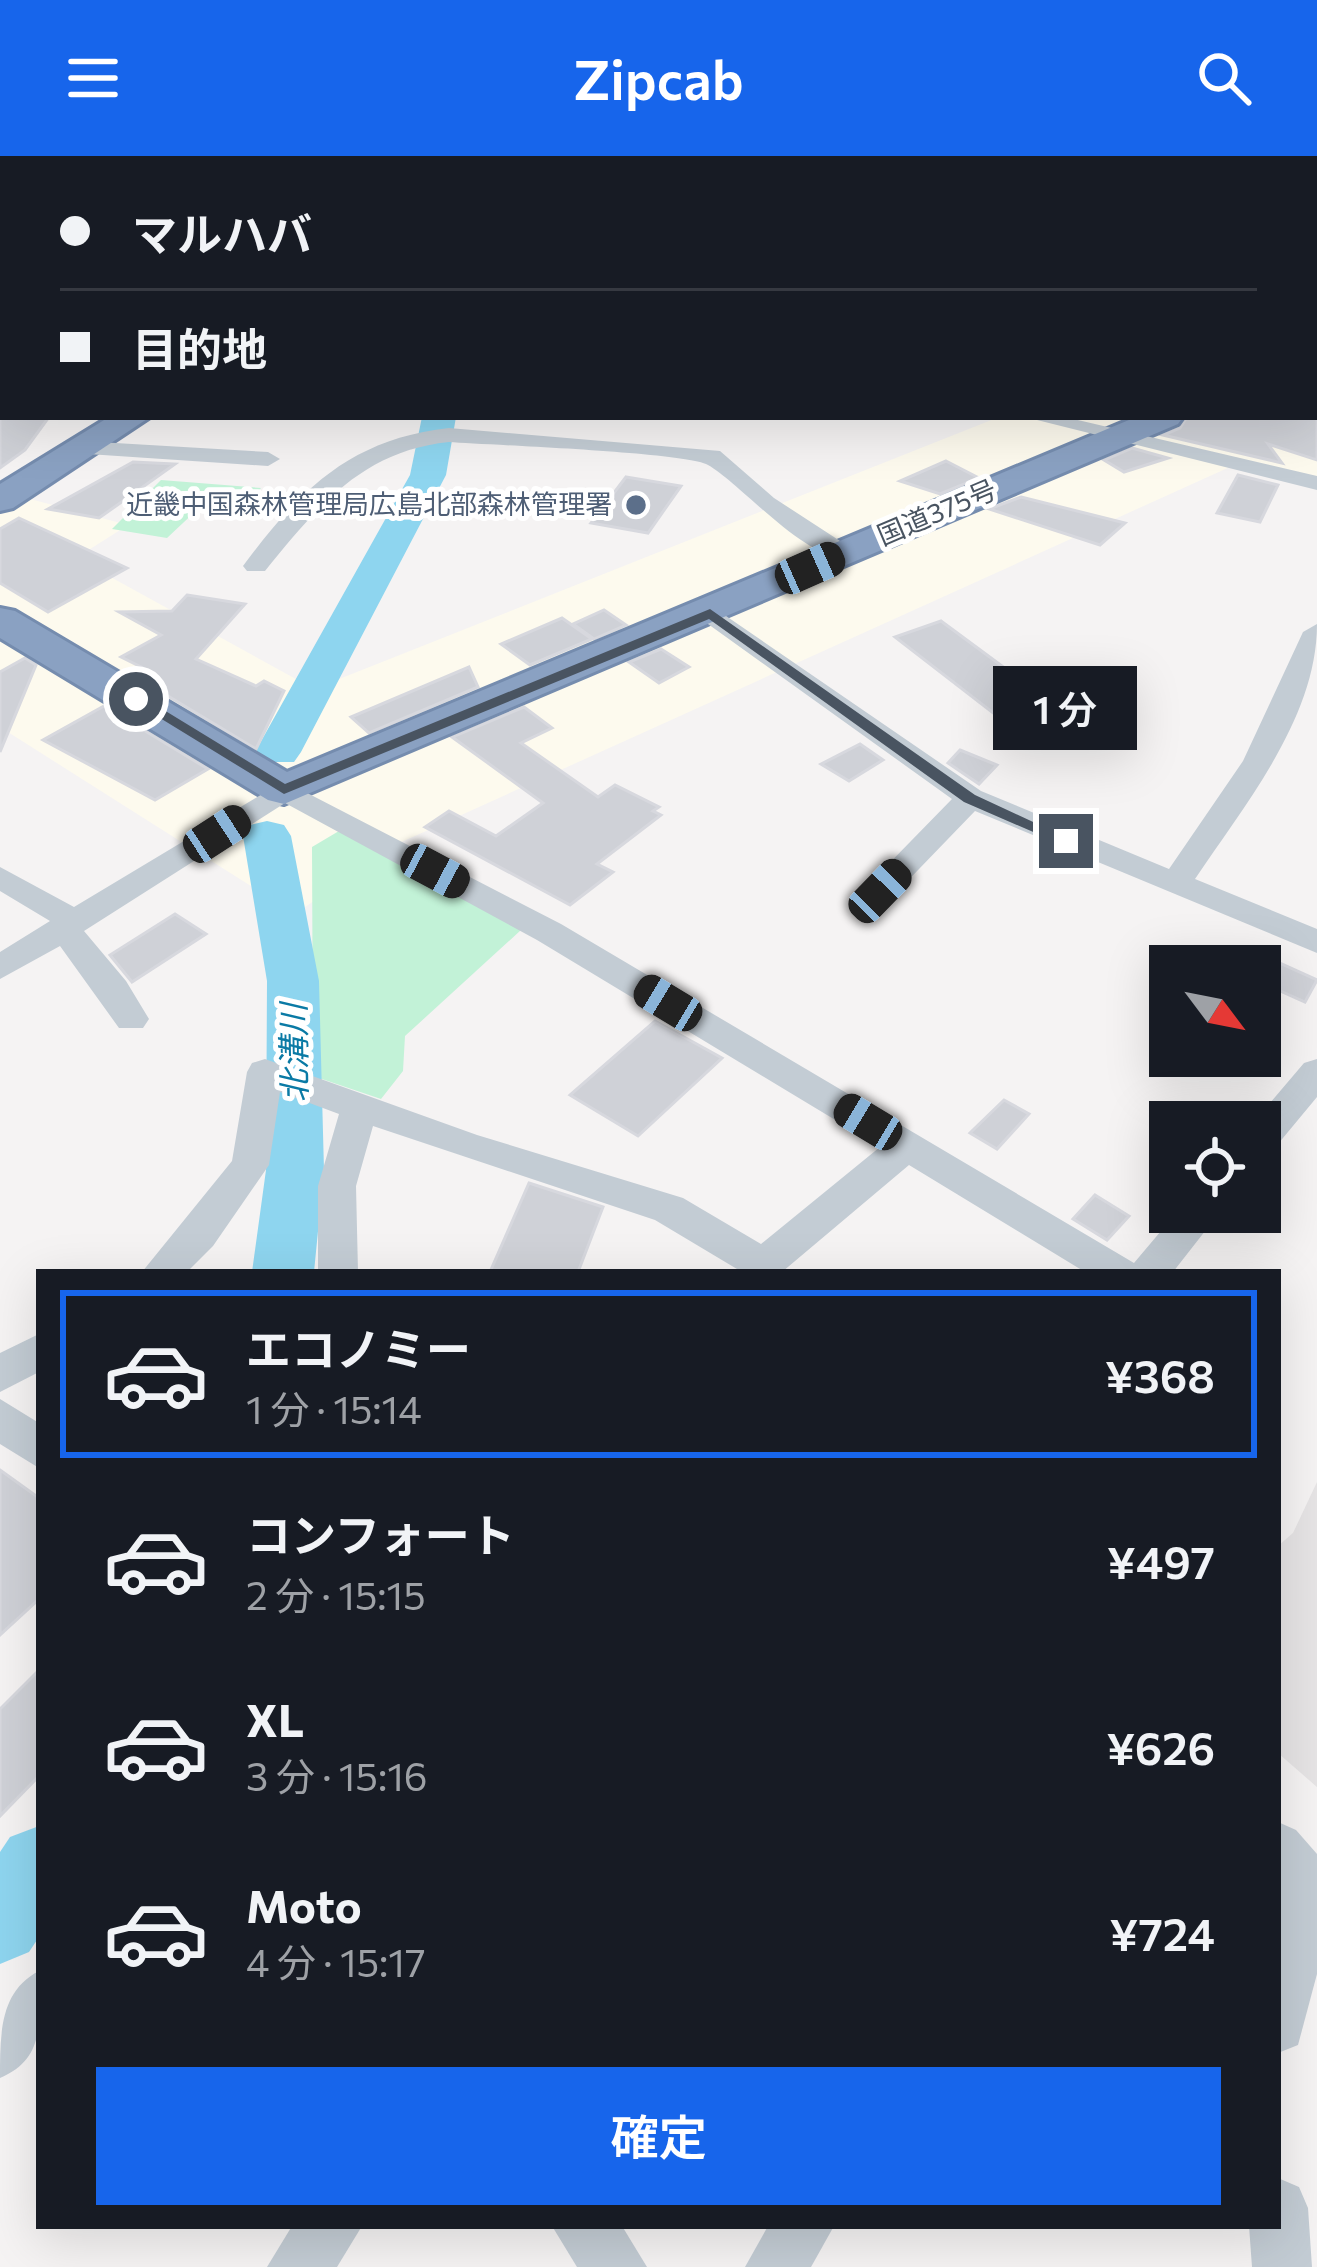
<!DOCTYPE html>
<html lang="ja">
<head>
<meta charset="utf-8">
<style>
  :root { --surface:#171b24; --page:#20242c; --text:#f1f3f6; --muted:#9ea1a6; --line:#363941; --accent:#1765eb }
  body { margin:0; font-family:Commissioner,"Noto Sans JP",sans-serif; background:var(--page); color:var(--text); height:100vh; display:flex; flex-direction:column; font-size:45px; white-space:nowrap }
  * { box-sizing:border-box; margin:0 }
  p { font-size:39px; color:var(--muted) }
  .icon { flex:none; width:66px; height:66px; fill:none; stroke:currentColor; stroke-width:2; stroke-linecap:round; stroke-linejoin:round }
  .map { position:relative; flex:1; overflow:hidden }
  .drawer { position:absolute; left:36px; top:1113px; width:1245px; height:960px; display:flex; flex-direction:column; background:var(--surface); border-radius:0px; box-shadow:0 12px 48px #0002 }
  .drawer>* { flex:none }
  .guide { position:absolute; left:0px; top:0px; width:1317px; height:264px; box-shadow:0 12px 48px #0002; display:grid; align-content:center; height:264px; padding:0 60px; background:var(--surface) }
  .needle { width:78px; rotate:122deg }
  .controls { position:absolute; left:1149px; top:789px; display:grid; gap:24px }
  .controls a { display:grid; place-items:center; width:132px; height:132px; border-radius:0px; background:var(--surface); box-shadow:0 12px 48px #0002; font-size:60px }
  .end { position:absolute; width:54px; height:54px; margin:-27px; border:15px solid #495461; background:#fff; box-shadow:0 0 0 6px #fff }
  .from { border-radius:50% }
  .bubble { position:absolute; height:84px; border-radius:0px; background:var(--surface); box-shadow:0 12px 48px #0002; font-size:39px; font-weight:600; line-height:84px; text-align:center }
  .car { position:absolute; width:36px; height:72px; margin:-36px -18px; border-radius:15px; box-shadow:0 0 9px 3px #0007; background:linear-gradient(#222 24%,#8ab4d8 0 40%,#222 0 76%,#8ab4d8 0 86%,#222 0) }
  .guide b { display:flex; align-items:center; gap:42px; height:114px; font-size:45px }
  .guide b+b { border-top:3px solid var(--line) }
  .guide i { width:30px; height:30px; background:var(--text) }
  ul { padding:21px 0 0; list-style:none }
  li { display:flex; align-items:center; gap:36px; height:168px; margin:0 24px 18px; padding:0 36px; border:6px solid transparent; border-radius:0px }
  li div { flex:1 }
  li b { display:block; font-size:45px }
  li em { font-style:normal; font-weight:600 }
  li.active { border-color:var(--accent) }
  li>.icon { width:108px; height:108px; stroke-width:1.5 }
  .button { display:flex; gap:24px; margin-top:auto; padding:24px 60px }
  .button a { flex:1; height:138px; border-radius:0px; background:var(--accent); color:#fff; font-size:48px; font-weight:600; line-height:138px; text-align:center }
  header { display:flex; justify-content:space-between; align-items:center; height:156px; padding:0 60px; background:var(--accent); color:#fff; font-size:54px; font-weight:600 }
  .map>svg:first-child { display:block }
  .commercial { fill:#fdfaee }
  .education { fill:#e6e4e5 }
  .green { fill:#c2f2d7 }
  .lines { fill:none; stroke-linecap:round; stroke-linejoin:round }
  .river { fill:#8ed5ef; fill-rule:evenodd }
  .building { fill:#cfd1d7; stroke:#d7d8de; stroke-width:3 }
  .highway-casing { stroke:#758cae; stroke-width:6 }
  .minor { fill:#c3ccd4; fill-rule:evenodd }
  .highway { fill:#8aa1c2; fill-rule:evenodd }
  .rail-casing { stroke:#b5b7bd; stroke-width:8 }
  .rail { stroke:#fff; stroke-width:4.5; stroke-dasharray:14; stroke-linecap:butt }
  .route { fill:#495461 }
  .service-dot { fill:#5c6f8a; stroke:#fff; stroke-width:4.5 }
  .labels { text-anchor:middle; stroke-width:10; stroke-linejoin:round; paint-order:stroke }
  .far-service-label { font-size:27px; fill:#4e5e75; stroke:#fff; text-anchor:end }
  .far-street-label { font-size:27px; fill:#495461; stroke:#fff }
  .water-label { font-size:33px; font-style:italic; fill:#0a7aa5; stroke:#fff }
</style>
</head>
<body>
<header><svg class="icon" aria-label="menu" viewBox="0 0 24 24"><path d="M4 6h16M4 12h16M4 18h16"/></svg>Zipcab<svg class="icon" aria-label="search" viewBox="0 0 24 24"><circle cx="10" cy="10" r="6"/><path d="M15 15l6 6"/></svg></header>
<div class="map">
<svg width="1317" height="2111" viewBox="0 0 1317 2111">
  <rect width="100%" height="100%" fill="#f5f3f3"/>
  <polygon class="commercial" points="575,0 1317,0 1317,325 1232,310 395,689 295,758 0,571 0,335 128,369 76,402 314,533 999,261 1314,261 1314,3 571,3"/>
  <polygon class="education" points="1317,1326 1317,1631 1278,1597 1278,1390 1293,1377"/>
  <g class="green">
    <polygon points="161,324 261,332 254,340 216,336 167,382 112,373"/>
    <polygon points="344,672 521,774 405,880 403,915 381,943 313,920 312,691"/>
  </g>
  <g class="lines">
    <g class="river">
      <polygon points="422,261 456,261 446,319 301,596 294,606 262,606 255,596 410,319"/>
      <polygon points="267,665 284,669 291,680 319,825 324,1014 314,1116 252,1116 266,1014 267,825 243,680 250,669"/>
      <polygon points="39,1670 39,1781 29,1796 0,1808 0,1696 10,1681"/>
    </g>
  </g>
  <g class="building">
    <polygon points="0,261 49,261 25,294 0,312"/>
    <polygon points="1187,261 1317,261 1317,304 1268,288 1282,307 1163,279 1180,272"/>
    <polygon points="1132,292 1168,302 1124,316 1104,304"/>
    <polygon points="946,305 979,322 940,338 900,325"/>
    <polygon points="133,306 175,308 99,362 48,353"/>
    <polygon points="1238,319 1278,329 1260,366 1217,357"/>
    <polygon points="626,321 681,330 648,377 591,367"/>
    <polygon points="1021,341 1125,367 1100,389 989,353"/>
    <polygon points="19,362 127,412 48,456 0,427 0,373"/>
    <polygon points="187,439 245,448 196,503 256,530 264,525 284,535 256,593 138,522 149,515 121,501 161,479 119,456 172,455"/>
    <polygon points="604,454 626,469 594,483 573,468"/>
    <polygon points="562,462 592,483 530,509 501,488"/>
    <polygon points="941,465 1075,564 1027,583 895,481"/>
    <polygon points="661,493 689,511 659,527 629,506"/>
    <polygon points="25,502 36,509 0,596 0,516"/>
    <polygon points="469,511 478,531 369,577 351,561"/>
    <polygon points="104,550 208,613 155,644 43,584"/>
    <polygon points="524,551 552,572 521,587 598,641 615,629 659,651 653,655 661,659 597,708 613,716 570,749 425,671 449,655 496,680 543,647 452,581"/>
    <polygon points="860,588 883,604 849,625 821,608"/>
    <polygon points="960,594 997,609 979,628 948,607"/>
    <polygon points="175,758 206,778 132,826 110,799"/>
    <polygon points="1260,798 1317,824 1305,846 1260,826"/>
    <polygon points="655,865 722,902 638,980 570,939"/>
    <polygon points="1004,944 1029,958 997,993 970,977"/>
    <polygon points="529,1027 603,1051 578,1116 490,1116"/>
    <polygon points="1095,1039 1129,1060 1107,1084 1073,1063"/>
    <polygon points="0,1314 39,1342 39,1443 0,1479"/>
    <polygon points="39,1514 39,1620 0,1660 0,1553"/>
  </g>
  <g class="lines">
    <defs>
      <g id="highway">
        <polygon points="1317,186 1317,206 1314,207 1314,187"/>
        <polygon points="109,261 150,261 13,352 0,355 0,328"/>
        <polygon points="1136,261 1183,261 1178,268 284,648 268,644 0,482 0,452 15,455 287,616"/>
      </g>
    </defs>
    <use href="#highway" class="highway-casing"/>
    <g class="minor">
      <polygon points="92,0 118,0 120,3 94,3"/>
      <polygon points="888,0 908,0 910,3 890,3"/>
      <polygon points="1215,0 1238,0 1213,3"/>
      <polygon points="0,15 3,15 0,27"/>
      <rect x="1314" y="33" width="3" height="11"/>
      <polygon points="0,66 3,67 3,79 0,78"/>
      <polygon points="3,105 3,117 0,118 0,106"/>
      <polygon points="1025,261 1065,261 1317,320 1317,334"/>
      <path d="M449 272 720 295 774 342 857 396 853 401C811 412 742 328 708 309 686 296 489 289 449 286 362 295 317 351 265 415H247L243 410C300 333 351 283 449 272Z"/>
      <polygon points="81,285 268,296 280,303 268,310 73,297 73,287"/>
      <path d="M710 449 981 635 1169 713 1243 605 1303 476 1317 468C1317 562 1245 648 1195 723L1317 773V797L975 655 891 742H869L864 735 869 728 952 643 701 463V451Z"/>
      <polygon points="284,625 561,768 1134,1107 1177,1056 1220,1056 1173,1116 1085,1116 909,1009 782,1116 742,1116 655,1064 373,970 356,1030 358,1116 318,1116 318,1030 339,958 280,936 269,1009 213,1090 187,1116 142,1116 232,1005 247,916 252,907 265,903 477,979 683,1042 761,1088 880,991 537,784 285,647 84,775 126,825 149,863 143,872 119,872 60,790 0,823 0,796 50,765 0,735 0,711 74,751"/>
      <polygon points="1317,903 1317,941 1273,994 1260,998 1260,966 1254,966 1304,907"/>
      <polygon points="39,1178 39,1216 0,1236 0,1197"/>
      <polygon points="0,1243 39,1267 39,1312 0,1288"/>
      <polygon points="1278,1666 1296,1674 1317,1698 1317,1818 1298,1889 1278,1897"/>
      <path d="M39 1815C39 1860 48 1902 0 1922 0 1877 0 1835 39 1815Z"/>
      <polygon points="1278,2022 1299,2031 1308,2052 1312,2111 1252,2111 1249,2070 1278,2070"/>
      <polygon points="292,2070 362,2070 337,2111 267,2111"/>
      <polygon points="552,2070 622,2070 647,2111 577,2111"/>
      <polygon points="768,2070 834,2070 811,2111 745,2111"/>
    </g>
    <use href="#highway" class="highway"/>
    <defs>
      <polyline id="rail" points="351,3 356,0"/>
    </defs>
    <use href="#rail" class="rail-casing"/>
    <use href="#rail" class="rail"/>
  </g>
  <polygon class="route" points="710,453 975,639 1074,685 1061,688 964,646 709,463 284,638 129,543 141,540 285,628"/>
  <circle class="service-dot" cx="636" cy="349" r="12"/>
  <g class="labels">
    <g class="far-service-label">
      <text x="612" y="358">近畿中国森林管理局広島北部森林管理署</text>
    </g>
    <g class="far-street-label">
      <text transform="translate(937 357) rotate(-23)" y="9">国道375号</text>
    </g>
    <g class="water-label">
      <text transform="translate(294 897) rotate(-91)" y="12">北溝川</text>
    </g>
  </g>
</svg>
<div class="controls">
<a><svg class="needle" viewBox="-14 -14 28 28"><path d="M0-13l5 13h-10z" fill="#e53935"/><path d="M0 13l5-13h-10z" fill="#9ea1a6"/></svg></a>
<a><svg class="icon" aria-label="locate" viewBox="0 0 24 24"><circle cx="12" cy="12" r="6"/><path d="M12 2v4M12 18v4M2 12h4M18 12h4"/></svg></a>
</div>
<i class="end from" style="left:136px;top:543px"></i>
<i class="end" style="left:1066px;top:685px"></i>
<div class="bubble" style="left:993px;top:510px;width:144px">1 分</div>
<i class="car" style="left:810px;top:412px;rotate:66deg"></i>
<i class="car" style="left:217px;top:678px;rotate:57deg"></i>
<i class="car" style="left:435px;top:715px;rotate:118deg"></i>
<i class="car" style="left:880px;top:735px;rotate:44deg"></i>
<i class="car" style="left:668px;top:847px;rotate:301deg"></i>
<i class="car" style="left:868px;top:966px;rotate:301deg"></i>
<div class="guide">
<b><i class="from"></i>マルハバ</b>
<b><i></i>目的地</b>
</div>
<section class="drawer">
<ul>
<li class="active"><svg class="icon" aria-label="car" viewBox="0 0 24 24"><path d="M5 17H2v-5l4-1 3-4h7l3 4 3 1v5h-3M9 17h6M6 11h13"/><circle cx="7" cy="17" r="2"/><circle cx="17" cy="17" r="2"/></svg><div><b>エコノミー</b><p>1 分 · 15:14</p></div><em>¥368</em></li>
<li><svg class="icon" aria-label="car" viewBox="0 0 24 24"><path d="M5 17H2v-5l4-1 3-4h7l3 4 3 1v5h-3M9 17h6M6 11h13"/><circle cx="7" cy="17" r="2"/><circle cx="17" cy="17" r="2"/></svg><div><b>コンフォート</b><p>2 分 · 15:15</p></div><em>¥497</em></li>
<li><svg class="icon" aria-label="car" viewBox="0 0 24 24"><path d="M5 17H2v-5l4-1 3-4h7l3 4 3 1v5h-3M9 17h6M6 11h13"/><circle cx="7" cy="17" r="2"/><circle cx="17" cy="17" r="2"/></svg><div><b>XL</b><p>3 分 · 15:16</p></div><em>¥626</em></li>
<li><svg class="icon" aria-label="car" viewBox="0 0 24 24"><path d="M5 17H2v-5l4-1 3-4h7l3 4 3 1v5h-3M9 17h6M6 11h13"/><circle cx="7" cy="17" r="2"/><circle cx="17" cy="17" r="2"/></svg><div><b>Moto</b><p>4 分 · 15:17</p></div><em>¥724</em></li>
</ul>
<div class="button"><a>確定</a></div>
</section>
</div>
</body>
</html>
